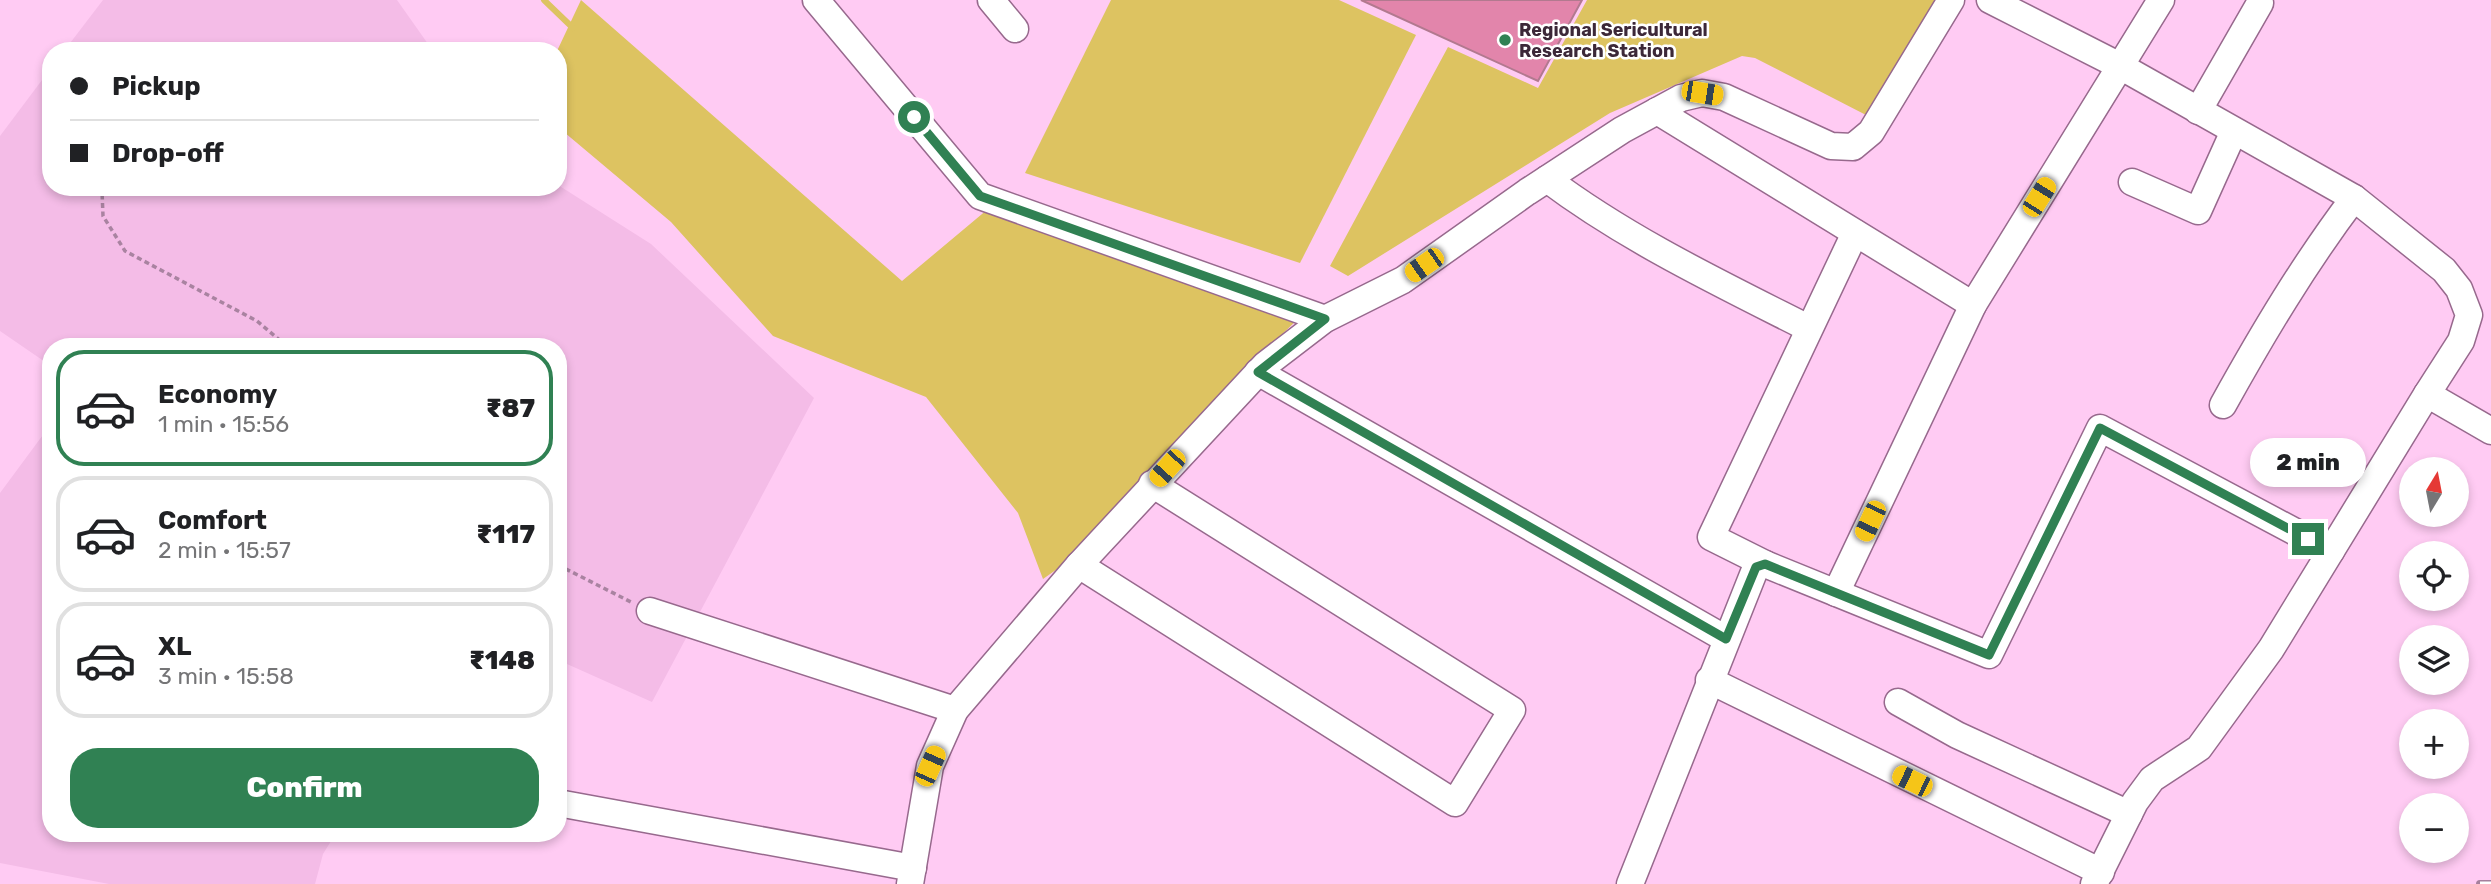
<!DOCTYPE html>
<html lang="en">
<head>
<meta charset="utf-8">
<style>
  :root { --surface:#fff; --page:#f6f6f6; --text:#202124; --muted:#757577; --line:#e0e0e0; --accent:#308153 }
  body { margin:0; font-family:Rubik,sans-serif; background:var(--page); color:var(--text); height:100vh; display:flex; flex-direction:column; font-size:26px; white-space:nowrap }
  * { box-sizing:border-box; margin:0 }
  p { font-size:23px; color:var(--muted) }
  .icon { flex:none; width:38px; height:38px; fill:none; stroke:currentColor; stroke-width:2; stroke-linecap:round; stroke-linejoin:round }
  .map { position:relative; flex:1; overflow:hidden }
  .drawer { position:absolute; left:42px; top:338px; width:525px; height:504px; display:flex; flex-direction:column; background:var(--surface); border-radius:28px; box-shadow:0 4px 10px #0003 }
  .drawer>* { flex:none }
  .hud { position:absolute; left:42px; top:42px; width:525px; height:154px; border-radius:28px; box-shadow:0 4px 10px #0003; display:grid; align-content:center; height:154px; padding:0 28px; background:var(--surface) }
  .needle { width:46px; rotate:10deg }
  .controls { position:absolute; left:2399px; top:457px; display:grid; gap:14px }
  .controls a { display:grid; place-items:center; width:70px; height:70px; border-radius:50%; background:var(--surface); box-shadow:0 4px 10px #0003; font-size:35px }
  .end { position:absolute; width:32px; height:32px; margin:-16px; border:9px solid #308153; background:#fff; box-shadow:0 0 0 4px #fff }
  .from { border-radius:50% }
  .bubble { position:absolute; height:49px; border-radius:24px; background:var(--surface); box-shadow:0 4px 10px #0003; font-size:23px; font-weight:800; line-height:49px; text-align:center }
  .car { position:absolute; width:21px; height:42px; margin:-21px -10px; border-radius:9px; box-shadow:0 0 5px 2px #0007; background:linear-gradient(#f5c518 24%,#345 0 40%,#f5c518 0 76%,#345 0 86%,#f5c518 0) }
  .hud b { display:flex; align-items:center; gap:24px; height:66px; font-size:26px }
  .hud b+b { border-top:2px solid var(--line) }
  .hud i { width:18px; height:18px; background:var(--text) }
  ul { padding:12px 0 0; list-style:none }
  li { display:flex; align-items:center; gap:21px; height:116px; margin:0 14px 10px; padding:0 14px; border:4px solid var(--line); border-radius:28px }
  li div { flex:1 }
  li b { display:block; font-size:26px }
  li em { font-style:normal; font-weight:800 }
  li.selected { border-color:var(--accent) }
  li>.icon { width:63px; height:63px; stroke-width:1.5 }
  .primary-button { display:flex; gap:14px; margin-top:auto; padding:14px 28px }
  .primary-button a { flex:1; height:80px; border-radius:28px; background:var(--accent); color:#fff; font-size:28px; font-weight:800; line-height:80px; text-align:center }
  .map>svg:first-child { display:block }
  .built { fill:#f4bce7 }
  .water { fill:#ddc361 }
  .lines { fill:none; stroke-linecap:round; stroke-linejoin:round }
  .stream { stroke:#ddc361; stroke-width:6 }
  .building { fill:#e285ab; stroke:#b2798f; stroke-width:2 }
  .minor-casing { stroke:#97698d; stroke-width:29 }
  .path { stroke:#a983a1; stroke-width:3.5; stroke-dasharray:5 3.5; stroke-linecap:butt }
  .minor { stroke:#fff; stroke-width:26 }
  .rail-casing { stroke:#a6809d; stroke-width:8 }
  .rail { stroke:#fff; stroke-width:5; stroke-dasharray:16; stroke-linecap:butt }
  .route { stroke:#308153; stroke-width:9 }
  .poi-dot { fill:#308153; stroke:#fff; stroke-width:2.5 }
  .labels { text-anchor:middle; stroke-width:5; stroke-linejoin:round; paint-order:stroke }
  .poi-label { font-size:18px; font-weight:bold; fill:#3c2838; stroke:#fff; text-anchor:start }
</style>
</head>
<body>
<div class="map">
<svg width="2491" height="884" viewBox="0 0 2491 884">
  <rect width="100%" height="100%" fill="#ffcbf3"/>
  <g class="built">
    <polygon points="103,0 397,0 433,51 64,51"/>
    <polygon points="51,68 51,187 558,187 558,185 651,244 814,398 652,702 558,660 558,346 51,346 51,366 0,331 0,136"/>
    <polygon points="51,424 51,833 336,833 323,854 315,884 109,884 0,863 0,493"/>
  </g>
  <g class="water">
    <polygon points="581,0 902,281 988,209 1300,317 1208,406 1080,553 1043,579 1018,513 926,397 773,336 671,222 558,127 557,51"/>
    <polygon points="1111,0 1339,0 1416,35 1300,263 1025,173"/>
    <polygon points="1587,0 1941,0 1866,115 1755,58 1742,56 1610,113 1348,276 1330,266 1448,47 1538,88"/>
  </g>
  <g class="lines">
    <polyline class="stream" points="544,0 573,28"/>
  </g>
  <polygon class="building" points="1361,0 1582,0 1538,81"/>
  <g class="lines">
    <defs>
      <g id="minor">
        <polyline points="816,0 980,196 1325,319"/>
        <polyline points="991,0 1015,29"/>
        <polyline points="1990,0 2120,66 2354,198 2444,270 2459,289 2469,315 2461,341 2427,394"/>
        <polyline points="1657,111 1973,305"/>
        <polyline points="2198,111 2260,3"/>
        <path d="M1547 179C1627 239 1719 283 1808 328"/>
        <polyline points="2132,182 2198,211 2234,131"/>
        <polyline points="1258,372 1726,639"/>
        <path d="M2223 405C2263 333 2304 264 2354 198"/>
        <polyline points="1765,564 1711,537 1855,233"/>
        <polyline points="1079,565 1455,803 1512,710 1152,484"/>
        <polyline points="1836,593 1973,305 2161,0"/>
        <polyline points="650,611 955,710"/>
        <polyline points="1709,680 2101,872"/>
        <polyline points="1898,702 1957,735 2129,814"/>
        <polyline points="558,803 913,868"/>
        <polyline points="910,884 930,766 955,710 1079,565 1265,365 1325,319 1403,280 1527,192 1622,130 1681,98 1702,93 1724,97 1831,146 1853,147 1871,132 1951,0"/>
        <polyline points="1630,884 1756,567 1765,564 1989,655 2100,428 2331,551 2427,394 2491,431"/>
        <polyline points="2094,884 2135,802 2152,779 2199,748 2271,649 2331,551"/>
      </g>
    </defs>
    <use href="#minor" class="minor-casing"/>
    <g class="path">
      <polyline points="105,187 102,191 103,216 125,251 257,321 282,342"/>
      <polyline points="278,346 282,342 292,346"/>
      <polyline points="558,565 631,602"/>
    </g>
    <use href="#minor" class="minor"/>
    <defs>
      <polyline id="rail" points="2480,884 2491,884"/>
    </defs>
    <use href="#rail" class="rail-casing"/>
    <use href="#rail" class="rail"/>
  </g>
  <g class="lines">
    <polyline class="route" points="914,117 980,196 1325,319 1258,372 1726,639 1756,567 1765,564 1989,655 2100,428 2308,539"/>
  </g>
  <circle class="poi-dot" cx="1505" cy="40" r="7"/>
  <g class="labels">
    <g class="poi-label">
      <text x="1519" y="36">Regional Sericultural<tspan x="1519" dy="21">Research Station</tspan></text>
    </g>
  </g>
</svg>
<div class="controls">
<a><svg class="needle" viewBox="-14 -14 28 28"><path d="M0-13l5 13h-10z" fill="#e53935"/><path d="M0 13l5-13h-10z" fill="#757577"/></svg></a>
<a><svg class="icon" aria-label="locate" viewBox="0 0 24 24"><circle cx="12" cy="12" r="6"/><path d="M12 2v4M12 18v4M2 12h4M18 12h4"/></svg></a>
<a><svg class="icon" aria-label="layers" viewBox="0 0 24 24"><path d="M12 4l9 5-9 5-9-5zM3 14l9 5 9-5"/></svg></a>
<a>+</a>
<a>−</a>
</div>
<i class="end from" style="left:914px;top:117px"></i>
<i class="end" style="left:2308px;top:539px"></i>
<div class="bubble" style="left:2250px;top:438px;width:116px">2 min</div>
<i class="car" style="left:1702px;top:93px;rotate:99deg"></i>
<i class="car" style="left:2039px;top:197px;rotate:32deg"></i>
<i class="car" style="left:1424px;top:265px;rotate:235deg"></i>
<i class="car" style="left:1167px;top:468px;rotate:222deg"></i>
<i class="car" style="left:1870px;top:521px;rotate:205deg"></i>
<i class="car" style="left:930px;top:766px;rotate:24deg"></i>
<i class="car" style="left:1912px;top:781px;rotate:296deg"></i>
<div class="hud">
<b><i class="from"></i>Pickup</b>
<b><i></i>Drop-off</b>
</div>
<section class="drawer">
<ul>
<li class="selected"><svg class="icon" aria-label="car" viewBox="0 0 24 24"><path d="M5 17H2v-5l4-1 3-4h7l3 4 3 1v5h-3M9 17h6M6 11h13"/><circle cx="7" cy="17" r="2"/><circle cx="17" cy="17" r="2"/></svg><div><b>Economy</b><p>1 min · 15:56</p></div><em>₹87</em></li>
<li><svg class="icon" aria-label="car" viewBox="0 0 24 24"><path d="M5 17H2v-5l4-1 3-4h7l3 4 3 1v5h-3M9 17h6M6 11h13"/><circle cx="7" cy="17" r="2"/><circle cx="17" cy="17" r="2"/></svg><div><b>Comfort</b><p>2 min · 15:57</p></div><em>₹117</em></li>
<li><svg class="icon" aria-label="car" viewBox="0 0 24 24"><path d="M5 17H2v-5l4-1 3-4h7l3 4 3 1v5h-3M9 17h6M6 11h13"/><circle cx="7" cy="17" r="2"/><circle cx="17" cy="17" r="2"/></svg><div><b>XL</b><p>3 min · 15:58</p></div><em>₹148</em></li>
</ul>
<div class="primary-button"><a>Confirm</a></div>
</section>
</div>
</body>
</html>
